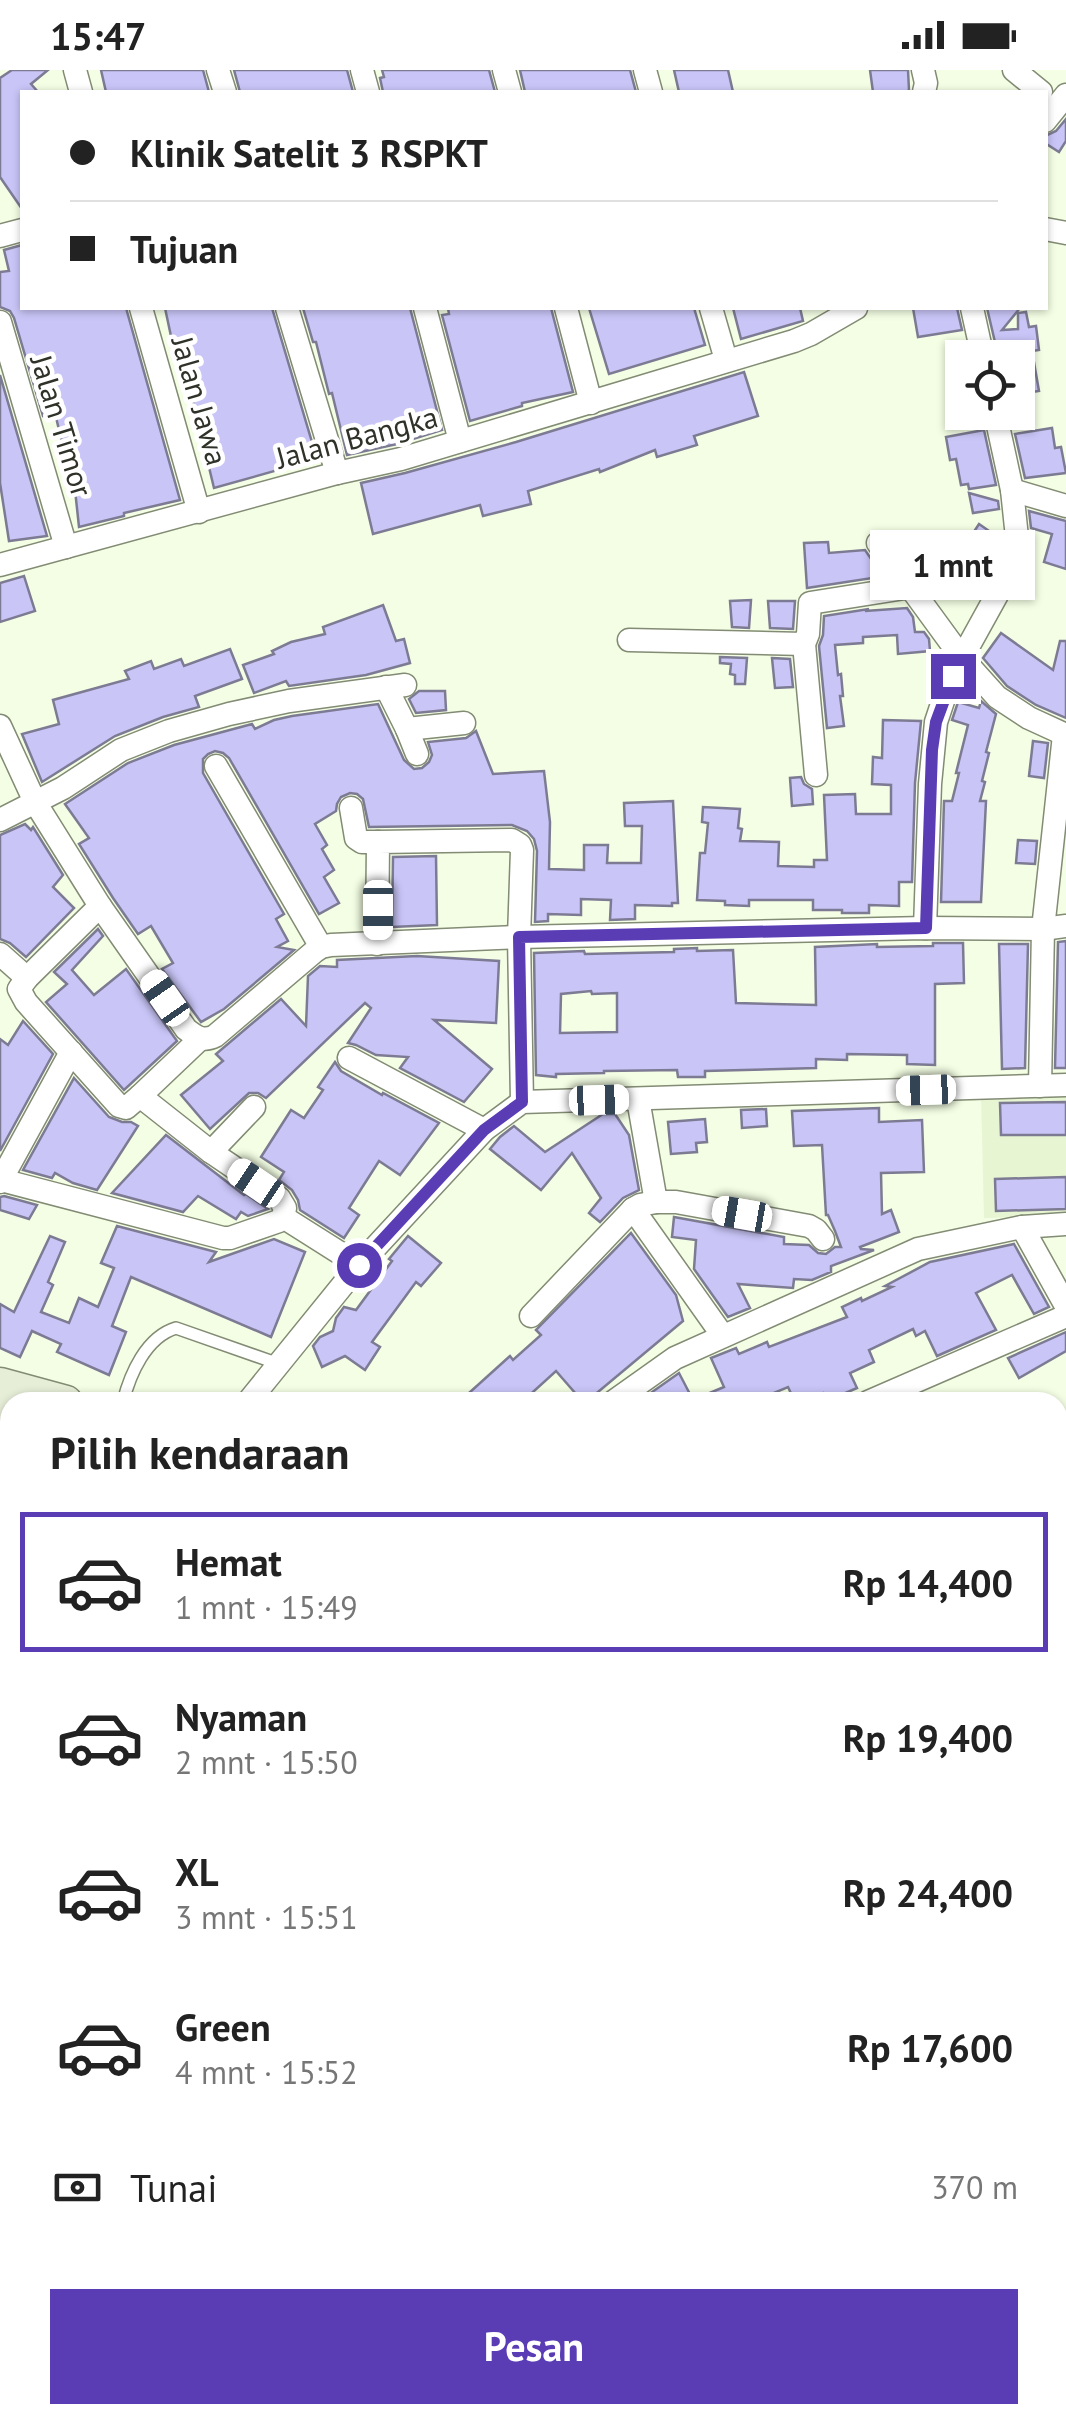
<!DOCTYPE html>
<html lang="id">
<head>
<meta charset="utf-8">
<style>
  :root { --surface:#fff; --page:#f2f2f2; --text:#222; --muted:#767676; --line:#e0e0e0; --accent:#5a3db5 }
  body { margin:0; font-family:"PT Sans",sans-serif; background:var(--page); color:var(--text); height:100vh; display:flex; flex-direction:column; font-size:38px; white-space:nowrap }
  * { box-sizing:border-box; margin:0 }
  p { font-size:32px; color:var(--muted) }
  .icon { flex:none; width:55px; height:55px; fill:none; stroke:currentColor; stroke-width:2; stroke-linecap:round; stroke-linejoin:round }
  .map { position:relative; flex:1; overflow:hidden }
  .panel { position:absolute; left:0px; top:1322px; width:1068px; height:1032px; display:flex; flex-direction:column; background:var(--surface); border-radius:30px 30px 0 0; box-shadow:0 2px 8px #0004 }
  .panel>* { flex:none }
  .top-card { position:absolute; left:20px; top:20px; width:1028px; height:220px; border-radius:0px; box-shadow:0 2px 8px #0004; display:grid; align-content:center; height:220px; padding:0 50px; background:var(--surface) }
  .fabs { position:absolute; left:945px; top:270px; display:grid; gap:20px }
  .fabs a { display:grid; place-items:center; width:90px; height:90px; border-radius:0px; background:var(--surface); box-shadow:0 2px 8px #0004; font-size:50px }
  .end { position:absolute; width:45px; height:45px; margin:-22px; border:12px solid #5a3db5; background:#fff; box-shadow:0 0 0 5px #fff }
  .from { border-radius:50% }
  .bubble { position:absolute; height:70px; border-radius:0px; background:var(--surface); box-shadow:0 2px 8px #0004; font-size:32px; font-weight:700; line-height:70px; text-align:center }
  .car { position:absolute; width:30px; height:60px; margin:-30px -15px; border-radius:12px; box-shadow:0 0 8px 2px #0007; background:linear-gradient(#fff 24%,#345 0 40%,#fff 0 76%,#345 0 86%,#fff 0) }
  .top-card b { display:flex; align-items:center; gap:35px; height:95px; font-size:38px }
  .top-card b+b { border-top:2px solid var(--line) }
  .top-card i { width:25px; height:25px; background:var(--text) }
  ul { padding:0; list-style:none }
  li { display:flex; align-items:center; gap:30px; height:140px; margin:0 20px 15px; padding:0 30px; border:5px solid transparent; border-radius:0px }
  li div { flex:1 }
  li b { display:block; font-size:38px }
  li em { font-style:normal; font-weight:700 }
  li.selected { border-color:var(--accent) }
  li>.icon { width:90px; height:90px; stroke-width:1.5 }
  h2 { padding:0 50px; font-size:45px; line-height:120px }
  .pay { display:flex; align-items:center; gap:25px; height:110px; padding:0 50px; font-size:38px }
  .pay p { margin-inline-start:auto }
  .primary-button { display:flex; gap:20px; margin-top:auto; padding:20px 50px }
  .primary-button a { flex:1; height:115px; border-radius:0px; background:var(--accent); color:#fff; font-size:40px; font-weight:700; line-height:115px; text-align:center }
  .status { display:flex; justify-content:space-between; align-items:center; height:70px; padding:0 50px; background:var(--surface); direction:ltr }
  .status svg { height:28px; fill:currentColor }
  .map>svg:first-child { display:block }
  .built { fill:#e8f5d3 }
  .green { fill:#bdcf9d }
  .building { fill:#c9c5f7; stroke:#7d7b93; stroke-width:2.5; fill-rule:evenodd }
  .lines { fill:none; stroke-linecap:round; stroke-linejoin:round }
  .service-casing { stroke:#828b73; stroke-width:14 }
  .minor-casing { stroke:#828b73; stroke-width:25 }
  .secondary-casing { stroke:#828b73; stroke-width:35 }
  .service { stroke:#fff; stroke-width:11 }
  .minor { stroke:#fff; stroke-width:22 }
  .secondary { stroke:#e7eed8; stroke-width:32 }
  .route { stroke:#5a3db5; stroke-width:12 }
  .labels { text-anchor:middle; stroke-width:9; stroke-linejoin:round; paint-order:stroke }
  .street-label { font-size:30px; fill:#2e3228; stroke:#fff }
</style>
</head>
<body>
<div class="status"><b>15:47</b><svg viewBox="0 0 49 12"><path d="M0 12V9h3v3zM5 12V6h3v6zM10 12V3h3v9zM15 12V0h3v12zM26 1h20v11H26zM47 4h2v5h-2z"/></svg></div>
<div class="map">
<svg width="1066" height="2354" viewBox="0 0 1066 2354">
  <rect width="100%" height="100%" fill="#f4fee4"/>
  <polygon class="built" points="1066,1024 1066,1146 984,1148 981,1026"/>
  <g class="green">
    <polygon points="0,1411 10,1414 10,1579 0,1567"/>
    <polygon points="1058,2056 1066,2061 1066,2354 695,2354 693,2345 1058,2345"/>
    <polygon points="10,2156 10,2345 164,2345 150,2354 0,2354 0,2167"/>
    <polygon points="553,2345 678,2345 682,2354 538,2354"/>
  </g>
  <g class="building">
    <polygon points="12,0 48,0 31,14 38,22 22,22 22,139 0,107 0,8"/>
    <polygon points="101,0 203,0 209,22 106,22"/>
    <polygon points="234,0 347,0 353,22 240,22"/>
    <polygon points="382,0 489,0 495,22 383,22 380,8 384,7"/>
    <polygon points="520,0 630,0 636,22 525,22"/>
    <polygon points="674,0 728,0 733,22 679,22"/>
    <polygon points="870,0 908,0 909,20 907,22 873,22"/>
    <polygon points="1066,49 1066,71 1059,82 1045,73 1045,66 1056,61"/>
    <polygon points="22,175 22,238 126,238 180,430 124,443 124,446 79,457 73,401 69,402 55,343 43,346 14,248 10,241 0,237 0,202 9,201 4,180"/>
    <polygon points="165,238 272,238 317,389 214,418 185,298 178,299"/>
    <polygon points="303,238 410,238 442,360 397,374 347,385 332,323 329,324 316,272 313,272"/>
    <polygon points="448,238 551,238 573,322 522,333 522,336 470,351 442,245 449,244"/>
    <polygon points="589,238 694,238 705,275 609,304"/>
    <polygon points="733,238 800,238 803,251 741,269"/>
    <polygon points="913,238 957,238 962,260 918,267"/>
    <polygon points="987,238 1020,238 1002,260 1018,259 1018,243 1026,242 1029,257 1036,256 1039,280 1032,281 1039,321 1018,324 1018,283 998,285"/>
    <polygon points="744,302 758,346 694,366 697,375 657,387 655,380 600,402 599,399 528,421 531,434 483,446 480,435 373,464 361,413 405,403 516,372"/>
    <polygon points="0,305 47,466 9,471 0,413"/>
    <polygon points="1052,358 1055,378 1061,377 1066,403 1025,408 1015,364"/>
    <polygon points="984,360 996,415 969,419 968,414 961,415 956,389 950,390 946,367"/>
    <polygon points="969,423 998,431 999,439 973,443"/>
    <polygon points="1029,441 1066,451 1066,499 1044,492 1052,464 1031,458"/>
    <polygon points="979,454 1002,470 1003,475 992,500 962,480"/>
    <polygon points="912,470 930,494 918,503 901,478"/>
    <polygon points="828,472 829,483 865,480 878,499 879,507 807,518 804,473"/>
    <polygon points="24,506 35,541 0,552 0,513"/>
    <polygon points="751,530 749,558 732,557 730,531"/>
    <polygon points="768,531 795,531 793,559 770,558"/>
    <polygon points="383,535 396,571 404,569 410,593 366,605 289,616 286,611 254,623 243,595 274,584 272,581 291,572 325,564 323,557"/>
    <polygon points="907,538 913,547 915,562 924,562 929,569 930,581 898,584 897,565 863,567 863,573 835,575 838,605 841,604 843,626 840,626 844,656 827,658 819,576 823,565 824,546 869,539 865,541"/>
    <polygon points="1001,563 1053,600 1060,571 1066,571 1066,648 1036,635 1007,616 983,588"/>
    <polygon points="230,579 242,609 195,626 199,637 163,647 115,666 42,712 22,664 59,654 53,630 129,609 125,601 151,591 154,599 181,589 184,596"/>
    <polygon points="720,587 747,588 745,614 735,614 735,605 730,604 731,594 720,593"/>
    <polygon points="772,588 790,589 793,617 775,618"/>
    <polygon points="419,621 445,621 446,640 416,643 409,629"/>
    <polygon points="981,631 996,644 986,682 989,683 982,711 985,712 980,731 986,731 981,832 941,832 944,731 952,731 959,703 956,703 968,655 952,650 958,632 979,638"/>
    <polygon points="378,634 404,690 414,699 422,698 429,692 432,685 428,672 466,668 476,661 493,704 544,701 550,752 549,799 584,800 584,775 608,775 607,793 641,793 642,756 625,756 624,733 673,731 678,833 672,833 672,836 635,835 635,849 610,850 611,830 581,829 581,845 548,844 548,851 535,852 537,781 534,769 527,761 512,755 369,757 363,729 357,724 350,723 341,727 337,734 336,741 315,754 327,775 322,779 334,800 324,807 339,833 319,844 229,688 223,683 215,681 208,684 203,689 203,703 284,844 276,849 288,871 277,877 294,880 224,939 201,952 162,899 173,893 151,856 138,864 113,828 79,774 89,768 65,734 128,693 174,675 252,654 255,659 274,650 292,646"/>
    <polygon points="883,650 921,651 915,713 912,812 899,812 899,836 869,835 869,843 842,843 842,840 813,840 813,830 749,830 749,836 725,835 725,831 697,830 700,783 705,783 708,753 702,752 703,737 740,739 738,758 742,759 740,771 779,772 778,796 814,797 814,790 827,790 824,725 855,724 856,744 891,744 891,715 872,714 873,687 882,688"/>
    <polygon points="1033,671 1048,673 1044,708 1029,706"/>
    <polygon points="801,707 804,714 812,719 813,734 792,736 790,708"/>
    <polygon points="25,754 31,760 33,757 63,805 53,817 74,838 26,887 10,873 0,869 0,765"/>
    <polygon points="1018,770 1037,771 1035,794 1016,793"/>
    <polygon points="436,786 437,855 392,857 393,787"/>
    <polygon points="98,859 103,866 72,900 94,925 126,899 177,971 124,1020 46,932 67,914 54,902"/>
    <polygon points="1066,871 1066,998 1055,998 1058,872"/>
    <path d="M933 873H963L964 913 935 914V995L907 994V985L847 984V990L816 989V998L705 1001V1007H678L677 1000 604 1001V1003L556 1004V1007L536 1005 534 883 584 881 585 884 674 882V879L697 878V881L733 880 736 933 816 935 815 877 877 874V877L933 876ZM591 921 592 924 617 923V962L560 963 561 924Z"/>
    <polygon points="999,874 1028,874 1025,998 1002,999"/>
    <polygon points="417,886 499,891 496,953 434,950 492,999 464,1032 400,998 408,987 376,985 356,975 348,973 371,938 365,933 266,1028 258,1023 249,1023 210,1059 181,1025 223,991 216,984 281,929 306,956 308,906 320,896 337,897 337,890"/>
    <polygon points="23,951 53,984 0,1081 0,969 8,975"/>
    <polygon points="335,992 341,1001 382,1025 383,1023 439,1053 400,1105 379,1091 349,1138 359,1145 344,1168 300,1140 298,1130 292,1120 279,1110 284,1102 261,1087 291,1040 304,1048 323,1020 318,1017"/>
    <polygon points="74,1008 109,1047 122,1052 131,1052 138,1056 97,1120 73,1113 55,1103 52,1108 23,1100"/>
    <polygon points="1066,1032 1066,1065 1001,1065 1000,1033"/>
    <polygon points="879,1038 879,1052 922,1050 924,1102 881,1103 882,1144 891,1140 899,1162 860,1177 861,1179 874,1180 831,1196 831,1202 812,1210 794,1209 793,1218 738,1214 750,1238 728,1247 694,1199 696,1170 672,1167 674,1147 784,1167 784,1174 809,1175 818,1183 826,1184 835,1177 841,1177 835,1161 828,1145 826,1145 822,1075 794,1076 792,1041"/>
    <polygon points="766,1039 767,1056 742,1058 741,1040"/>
    <polygon points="603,1044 615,1044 629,1065 639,1120 623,1128 600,1152 589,1143 601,1128 572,1083 541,1120 490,1079 500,1067 514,1056 545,1082"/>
    <polygon points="705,1049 707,1072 696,1073 697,1082 671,1084 668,1052"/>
    <polygon points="166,1065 244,1125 246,1124 268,1139 248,1146 241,1142 236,1149 198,1126 183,1142 112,1123"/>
    <polygon points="1066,1107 1066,1139 996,1141 995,1109"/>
    <polygon points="4,1126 37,1135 29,1149 0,1140 0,1127"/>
    <polygon points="117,1156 216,1182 209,1192 274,1169 305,1182 271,1267 131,1207 112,1256 126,1262 109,1305 57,1282 61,1274 32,1261 20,1287 0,1278 0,1234 14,1242 50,1166 65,1172 48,1212 53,1215 41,1242 69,1253 79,1228 98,1237 114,1198 101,1193"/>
    <polygon points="631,1163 676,1225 683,1251 586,1332 583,1332 556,1301 522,1332 459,1332 510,1286 513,1290 541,1265 536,1260"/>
    <polygon points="408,1166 441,1193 421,1216 416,1212 372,1272 380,1277 365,1300 345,1286 322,1297 313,1276 320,1267 333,1261 336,1248 344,1237 356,1240 392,1191 389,1189"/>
    <polygon points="1014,1174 1049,1237 1034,1244 1012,1205 976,1223 996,1260 937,1286 925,1261 916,1266 913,1259 869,1280 874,1292 850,1303 857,1318 827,1331 823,1323 801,1332 795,1332 788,1317 752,1332 638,1332 679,1303 693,1330 724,1317 711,1288 736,1278 739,1284 767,1272 769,1277 847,1247 842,1237 861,1228 862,1231 892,1217 885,1216 930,1192"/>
    <polygon points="1066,1262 1066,1281 1019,1308 1008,1288"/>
  </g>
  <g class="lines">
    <defs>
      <g id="service">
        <path d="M123 1332C130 1304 146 1267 176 1258L279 1294"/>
        <polyline points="1058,1744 1066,1738"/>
        <polyline points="1058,1791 1066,1787"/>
        <polyline points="1058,1814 1066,1817"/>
        <polyline points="0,1952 10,1947"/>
        <polyline points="425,2345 429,2354"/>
        <polyline points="473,2354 491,2345"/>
      </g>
      <g id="minor">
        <polyline points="75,0 81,22"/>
        <polyline points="218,0 225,22"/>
        <polyline points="362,0 368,22"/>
        <polyline points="504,0 510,22"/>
        <polyline points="645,0 651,22"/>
        <polyline points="923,0 926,13 924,22"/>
        <polyline points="1014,0 1041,22"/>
        <polyline points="1045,51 1066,25"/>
        <polyline points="1045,159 1066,163"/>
        <polyline points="0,166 22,160"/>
        <polyline points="141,238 199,442"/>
        <polyline points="287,238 337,403"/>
        <polyline points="425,238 460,371"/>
        <polyline points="566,238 591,333"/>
        <polyline points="711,238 726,290"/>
        <polyline points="972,238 983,288"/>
        <polyline points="0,252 66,477"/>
        <polyline points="1012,420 1066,436"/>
        <polyline points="878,473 962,588 997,627 1029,648 1066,665"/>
        <polyline points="0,495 337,403 401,389 794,271 811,264 856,238"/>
        <polyline points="629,570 804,574"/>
        <polyline points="386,617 407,659 417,684"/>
        <path d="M0 656 35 732 100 836 186 959C196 967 203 972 215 966L315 881 321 877 331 875 519 867 925 858 1043 859 1066 856"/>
        <polyline points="407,659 464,653"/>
        <polyline points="216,696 321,877"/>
        <polyline points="816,705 804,574 808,564 810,533 911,517"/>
        <polyline points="351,738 356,768 362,772 378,772"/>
        <polyline points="0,750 63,718 121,680 169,661 229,644 289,631 405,615"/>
        <polyline points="925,858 930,714 936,652 945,625 962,588 1010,501 1018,477 1012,420 995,342"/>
        <polyline points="377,874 378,772 512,770 520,775 522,780 519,867 522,1032"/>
        <polyline points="0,884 27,908 19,919 26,932 119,1036 126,1038 140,1026 211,1082 279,1128 285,1138 283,1147"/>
        <polyline points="27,908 100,836"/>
        <polyline points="349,988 484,1060"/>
        <polyline points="1040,1016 1043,859 1064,665"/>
        <polyline points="140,1026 200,969"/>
        <polyline points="638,1029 656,1132"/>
        <polyline points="211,1082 254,1037"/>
        <polyline points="1,1110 71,982"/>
        <polyline points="0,1112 1,1110 223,1168 230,1168 279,1151 283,1147 359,1195"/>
        <polyline points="633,1139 723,1266"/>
        <polyline points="1022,1157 1066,1236"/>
        <polyline points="531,1246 633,1139 640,1135 656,1132 676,1132 809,1156 816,1160 823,1169"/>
        <polyline points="248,1332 359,1195 484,1060 522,1032 1066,1015"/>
        <polyline points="613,1332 675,1288 918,1179 1022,1157 1066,1154"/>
        <polyline points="868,1332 1066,1246"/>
        <polyline points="1058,1698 1066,1692"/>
        <polyline points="1058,1867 1066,1861"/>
        <polyline points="0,1963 10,1974"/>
        <polyline points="282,2345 286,2354"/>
      </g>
      <g id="secondary">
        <polyline points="0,1314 66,1332"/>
        <polyline points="0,1338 10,1342"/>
        <polyline points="1058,1880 1066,1884"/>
        <polyline points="1058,1912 1066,1916"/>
      </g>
    </defs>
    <use href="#service" class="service-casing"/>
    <use href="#minor" class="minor-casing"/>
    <use href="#secondary" class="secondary-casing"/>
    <use href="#service" class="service"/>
    <use href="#minor" class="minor"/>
    <use href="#secondary" class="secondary"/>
  </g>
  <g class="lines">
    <polyline class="route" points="359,1195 484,1060 522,1032 519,867 926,858 932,680 936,652 953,606"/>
  </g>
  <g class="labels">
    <g class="street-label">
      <text transform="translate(199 331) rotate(74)" y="10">Jalan Jawa</text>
      <text transform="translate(61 356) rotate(73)" y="10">Jalan Timor</text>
      <text transform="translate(357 368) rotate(-15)" y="10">Jalan Bangka</text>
    </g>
  </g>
</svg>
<div class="fabs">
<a><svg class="icon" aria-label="locate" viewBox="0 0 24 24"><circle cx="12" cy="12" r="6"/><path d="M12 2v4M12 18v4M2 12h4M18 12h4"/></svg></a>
</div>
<i class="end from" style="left:359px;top:1195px"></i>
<i class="end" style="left:953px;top:606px"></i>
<div class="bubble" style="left:870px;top:460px;width:165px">1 mnt</div>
<i class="car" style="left:378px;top:840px;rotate:180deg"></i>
<i class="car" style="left:165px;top:928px;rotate:325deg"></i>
<i class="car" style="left:926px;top:1020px;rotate:268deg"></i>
<i class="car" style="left:599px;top:1030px;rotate:88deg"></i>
<i class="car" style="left:256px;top:1113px;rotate:304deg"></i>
<i class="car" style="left:742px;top:1144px;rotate:280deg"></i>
<div class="top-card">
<b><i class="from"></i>Klinik Satelit 3 RSPKT</b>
<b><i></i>Tujuan</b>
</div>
<section class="panel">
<h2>Pilih kendaraan</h2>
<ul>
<li class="selected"><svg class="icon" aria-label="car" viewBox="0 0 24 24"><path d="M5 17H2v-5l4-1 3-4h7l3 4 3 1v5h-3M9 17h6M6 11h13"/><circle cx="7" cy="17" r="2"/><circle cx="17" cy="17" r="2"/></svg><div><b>Hemat</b><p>1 mnt · 15:49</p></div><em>Rp 14,400</em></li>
<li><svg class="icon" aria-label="car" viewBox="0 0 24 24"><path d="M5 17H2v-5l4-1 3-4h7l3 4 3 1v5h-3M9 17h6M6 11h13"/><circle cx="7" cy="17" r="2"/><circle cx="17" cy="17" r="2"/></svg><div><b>Nyaman</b><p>2 mnt · 15:50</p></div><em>Rp 19,400</em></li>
<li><svg class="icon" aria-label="car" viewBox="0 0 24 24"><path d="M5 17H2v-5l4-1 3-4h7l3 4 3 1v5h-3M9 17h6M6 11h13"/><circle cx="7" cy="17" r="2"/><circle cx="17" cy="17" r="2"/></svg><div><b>XL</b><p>3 mnt · 15:51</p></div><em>Rp 24,400</em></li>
<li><svg class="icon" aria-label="car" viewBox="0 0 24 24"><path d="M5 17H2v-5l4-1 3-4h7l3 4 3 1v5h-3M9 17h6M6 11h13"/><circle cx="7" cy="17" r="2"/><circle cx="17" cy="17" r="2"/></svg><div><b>Green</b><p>4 mnt · 15:52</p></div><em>Rp 17,600</em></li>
</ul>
<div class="pay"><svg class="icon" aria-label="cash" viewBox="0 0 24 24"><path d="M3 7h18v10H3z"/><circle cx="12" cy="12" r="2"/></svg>Tunai<p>370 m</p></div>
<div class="primary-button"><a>Pesan</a></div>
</section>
</div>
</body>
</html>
